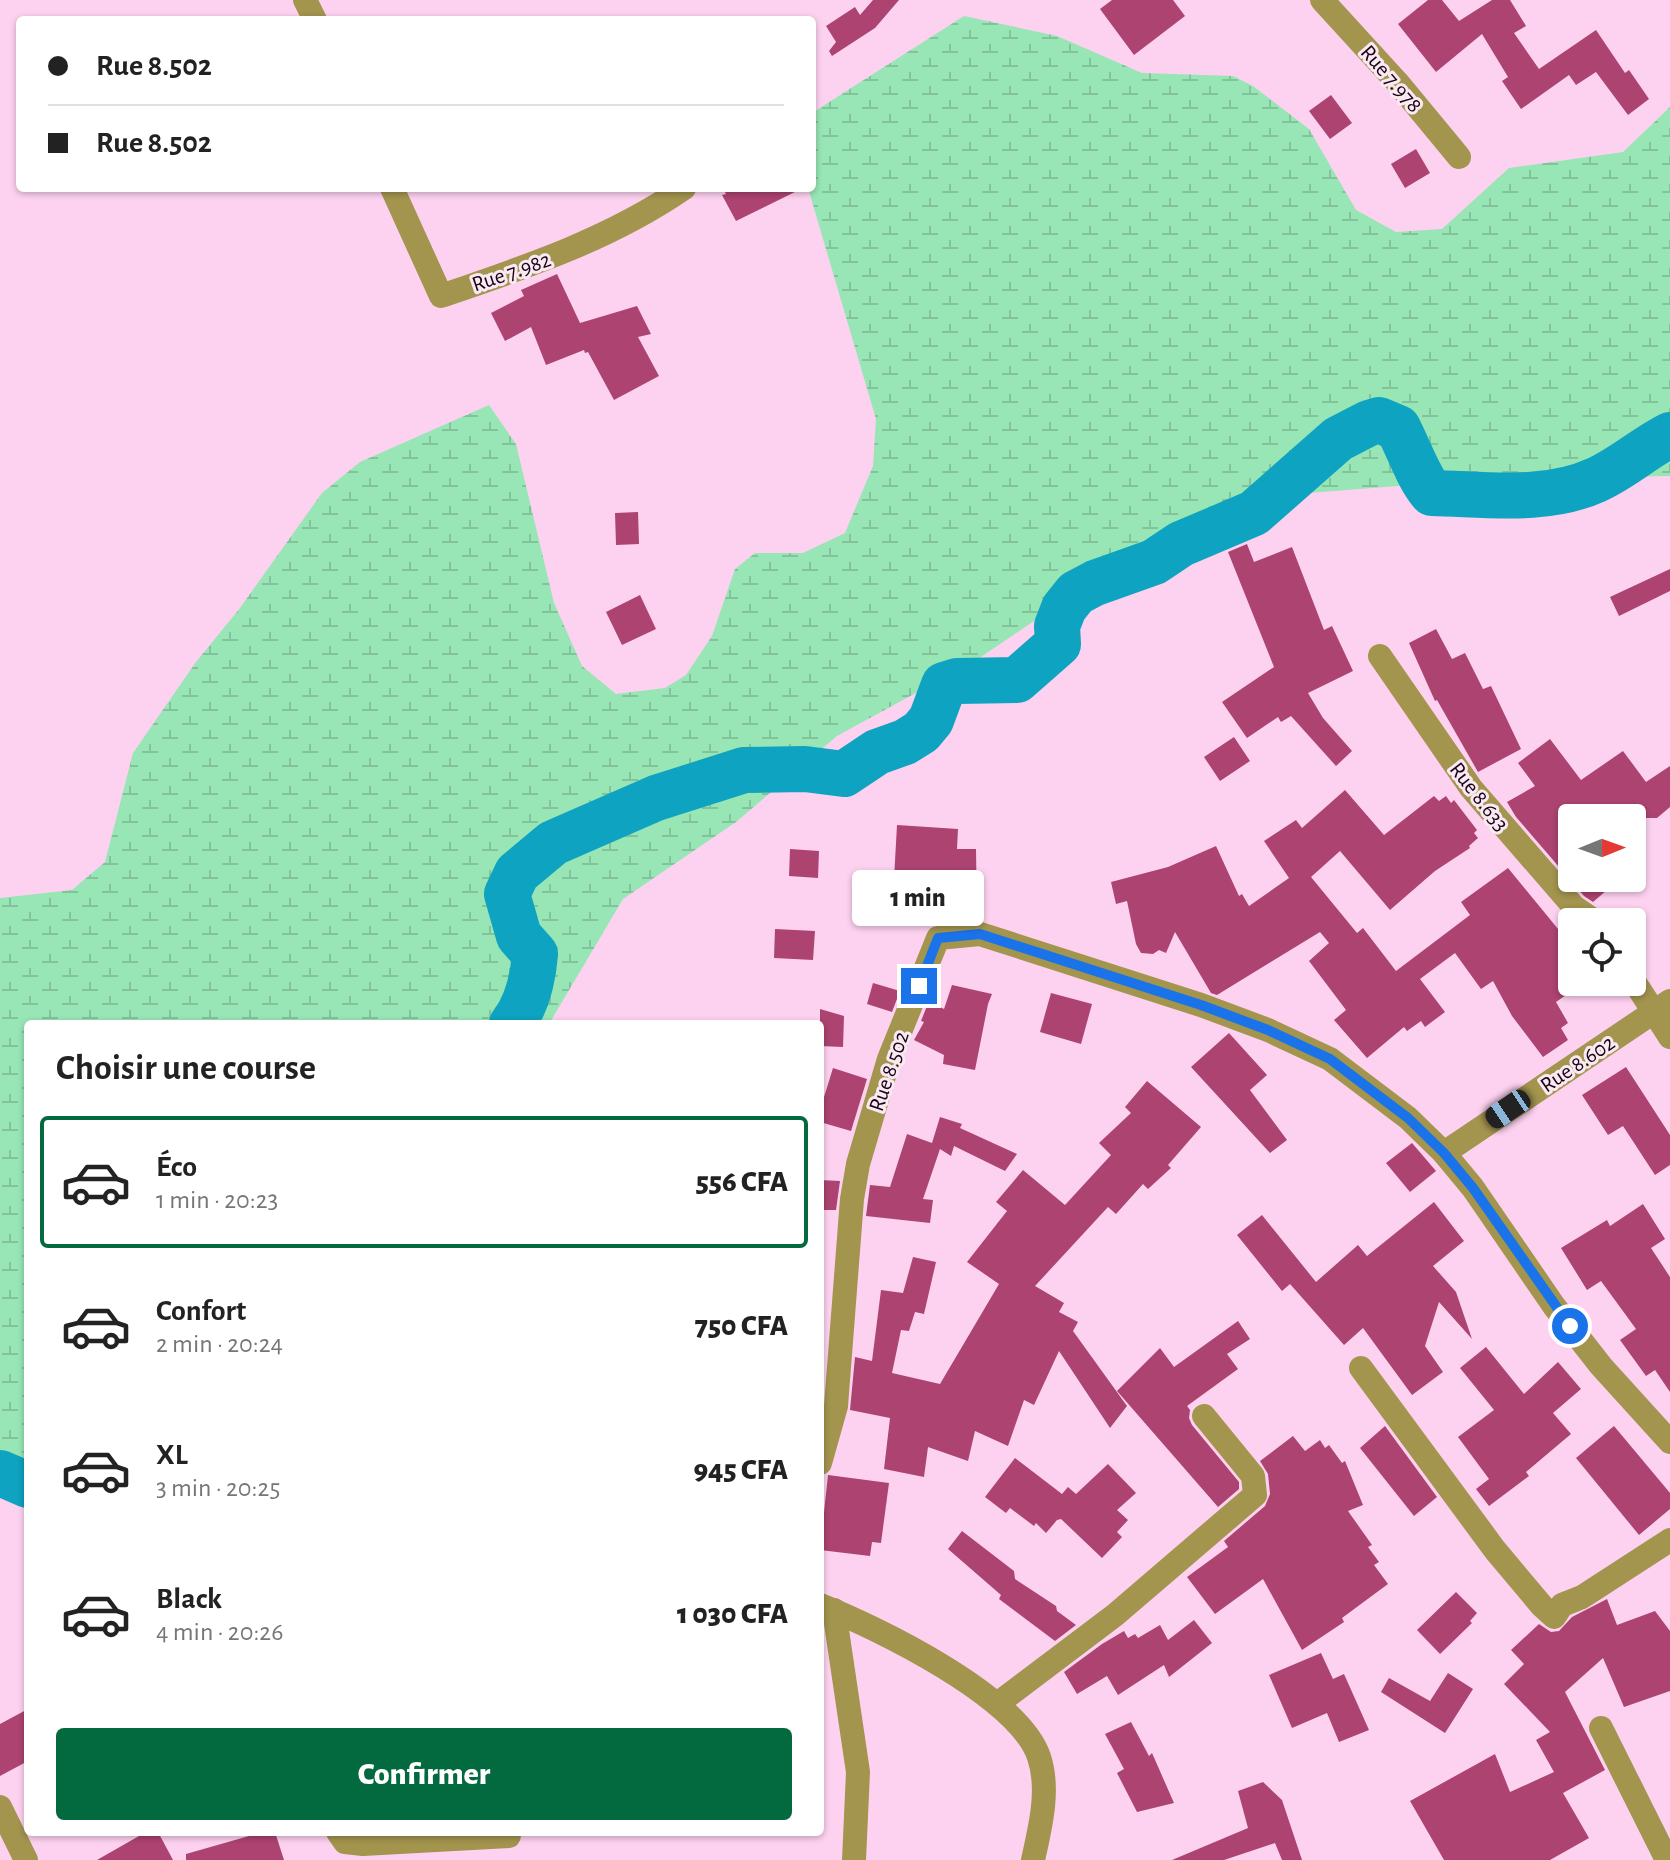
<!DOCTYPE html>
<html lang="fr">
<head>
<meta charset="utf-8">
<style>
  :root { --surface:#fff; --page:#f6f6f6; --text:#222; --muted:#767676; --line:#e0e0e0; --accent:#03693e }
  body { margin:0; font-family:"Alegreya Sans",sans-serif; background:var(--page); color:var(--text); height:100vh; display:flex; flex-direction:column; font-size:30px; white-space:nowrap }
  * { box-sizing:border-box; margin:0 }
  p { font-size:26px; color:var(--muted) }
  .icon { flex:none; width:44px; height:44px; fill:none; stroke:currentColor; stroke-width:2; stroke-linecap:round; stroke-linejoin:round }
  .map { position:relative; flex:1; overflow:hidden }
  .panel { position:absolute; left:24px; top:1020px; width:800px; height:816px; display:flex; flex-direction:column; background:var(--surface); border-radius:8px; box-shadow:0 2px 6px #0004 }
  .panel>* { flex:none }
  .banner { position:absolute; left:16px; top:16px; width:800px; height:176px; border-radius:8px; box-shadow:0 2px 6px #0004; display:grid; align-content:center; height:176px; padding:0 32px; background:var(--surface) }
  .needle { width:52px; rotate:89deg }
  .fabs { position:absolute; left:1558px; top:804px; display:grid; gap:16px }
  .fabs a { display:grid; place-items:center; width:88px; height:88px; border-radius:8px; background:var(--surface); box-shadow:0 2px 6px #0004; font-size:40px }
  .end { position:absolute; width:36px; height:36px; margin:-18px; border:10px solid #1a73e8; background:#fff; box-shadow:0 0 0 4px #fff }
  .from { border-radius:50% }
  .bubble { position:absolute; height:56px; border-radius:8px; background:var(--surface); box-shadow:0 2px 6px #0004; font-size:26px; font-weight:800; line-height:56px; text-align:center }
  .car { position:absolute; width:24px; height:48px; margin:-24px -12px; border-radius:10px; box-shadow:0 0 6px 2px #0007; background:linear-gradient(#222 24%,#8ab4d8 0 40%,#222 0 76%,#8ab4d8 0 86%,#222 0) }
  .banner b { display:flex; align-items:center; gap:28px; height:76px; font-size:30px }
  .banner b+b { border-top:2px solid var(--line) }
  .banner i { width:20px; height:20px; background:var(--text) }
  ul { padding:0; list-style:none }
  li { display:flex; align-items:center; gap:24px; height:132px; margin:0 16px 12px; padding:0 16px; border:4px solid transparent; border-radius:8px }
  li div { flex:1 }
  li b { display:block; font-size:30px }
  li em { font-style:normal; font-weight:800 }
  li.on { border-color:var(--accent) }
  li>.icon { width:72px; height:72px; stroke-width:1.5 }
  h2 { padding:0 32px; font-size:36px; line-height:96px }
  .primary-button { display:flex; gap:16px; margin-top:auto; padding:16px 32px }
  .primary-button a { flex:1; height:92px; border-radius:8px; background:var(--accent); color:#fff; font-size:32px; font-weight:800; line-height:92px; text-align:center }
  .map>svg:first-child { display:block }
  .wetland { fill:url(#wetland-marsh) }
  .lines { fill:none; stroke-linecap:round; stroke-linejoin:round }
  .river { stroke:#0da3c1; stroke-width:46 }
  .building { fill:#ad4370 }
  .minor { stroke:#a3944e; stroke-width:24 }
  .route { stroke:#1a73e8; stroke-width:10 }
  .labels { text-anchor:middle; stroke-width:6; stroke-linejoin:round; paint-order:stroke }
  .street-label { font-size:22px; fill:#190314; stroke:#f8e9f3 }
</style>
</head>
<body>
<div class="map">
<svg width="1670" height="1860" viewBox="0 0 1670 1860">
  <defs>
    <pattern id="wetland-marsh" width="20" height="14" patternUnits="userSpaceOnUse" patternTransform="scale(2)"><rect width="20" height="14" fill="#98e5b6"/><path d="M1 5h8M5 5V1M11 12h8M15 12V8" fill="none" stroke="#82c39c"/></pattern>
  </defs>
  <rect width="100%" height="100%" fill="#fdd2f0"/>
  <polygon class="wetland" points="964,16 1057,36 1142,73 1233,76 1253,86 1309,129 1356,210 1396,232 1442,229 1509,168 1623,152 1670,107 1670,476 1486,479 1309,493 1144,546 978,659 837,736 736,822 623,899 549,1024 28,1024 28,1485 0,1497 0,898 72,890 105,862 133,753 196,662 240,608 322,493 360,462 489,405 516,444 554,603 582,666 616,694 665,688 686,675 712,636 735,569 755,553 803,553 845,533 873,466 876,419 808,188 812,188 812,113"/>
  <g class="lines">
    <g class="river">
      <path d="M512 1024C527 1005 533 978 535 954L519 936 507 894 517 873 553 843 656 798 744 770 805 769 844 774 877 752 905 742 921 732 931 720 944 685 957 681 1017 680 1058 644 1057 626 1064 608 1076 593 1095 583 1154 562 1181 544 1254 513 1338 439 1369 423 1379 420 1398 428C1408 447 1419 479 1432 493 1486 494 1546 503 1596 480 1623 468 1644 448 1670 435"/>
      <polyline points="0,1473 28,1485"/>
    </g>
  </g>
  <g class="building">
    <polygon points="873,0 899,0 875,28 832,56 829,51 836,42 826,26 855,7 860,15"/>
    <polygon points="1112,0 1173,0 1185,16 1134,55 1100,9"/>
    <polygon points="1428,0 1442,0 1459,21 1492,0 1510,0 1526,26 1514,33 1539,69 1596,30 1625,73 1629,70 1649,99 1628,115 1596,72 1576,85 1569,75 1521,109 1502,81 1508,77 1482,34 1436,72 1398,24"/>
    <polygon points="1331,95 1352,123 1330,139 1309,111"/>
    <polygon points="1416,149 1430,173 1405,188 1391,164"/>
    <polygon points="723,188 803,188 736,221 722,195 726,194"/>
    <polygon points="557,274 580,323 637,306 651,334 638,337 659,376 614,400 588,352 585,353 584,350 546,365 531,327 505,341 491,313 524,296 521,290"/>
    <polygon points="638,512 639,544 616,545 615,513"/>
    <polygon points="1247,544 1254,562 1292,547 1324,630 1332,626 1353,671 1308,693 1323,718 1352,751 1336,766 1291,716 1281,722 1278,717 1247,738 1222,702 1274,667 1228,552"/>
    <polygon points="1670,569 1670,591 1619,616 1610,597"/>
    <polygon points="640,595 656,629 622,645 606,612"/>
    <polygon points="1436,629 1452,659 1465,653 1483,689 1491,686 1521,749 1478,772 1437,700 1435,701 1409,643"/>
    <polygon points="1234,737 1250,761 1220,781 1204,757"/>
    <polygon points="1550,739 1581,780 1623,751 1646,782 1670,766 1670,807 1657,818 1572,818 1572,878 1621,878 1593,902 1584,896 1516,817 1507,802 1535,786 1518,763"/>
    <polygon points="1345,790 1384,835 1434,796 1439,801 1446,796 1451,803 1454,800 1477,830 1474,833 1478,838 1469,846 1470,848 1435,871 1390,910 1340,851 1311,877 1357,933 1363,928 1396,971 1470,915 1461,902 1508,868 1572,946 1572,991 1556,1002 1568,1023 1561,1028 1568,1040 1543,1057 1512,1016 1493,981 1481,989 1455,953 1420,979 1445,1012 1425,1027 1421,1021 1407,1031 1404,1027 1367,1058 1334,1020 1346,1010 1309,961 1329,943 1320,932 1217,995 1211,993 1175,932 1166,953 1159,950 1153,954 1141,953 1136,944 1127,901 1116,904 1111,882 1168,867 1216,846 1239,896 1242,894 1249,906 1289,878 1264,841 1296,820 1302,828"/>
    <polygon points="897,825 958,829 957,849 976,849 977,915 938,916 939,899 893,897"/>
    <polygon points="790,849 819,851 818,878 789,876"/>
    <polygon points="775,929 815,931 813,960 774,958"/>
    <polygon points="873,983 900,991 892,1012 867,1004"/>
    <polygon points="952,985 992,994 988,1004 975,1070 943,1064 944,1055 914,1040 924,1022 921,1021 929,1001 944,1009"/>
    <polygon points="1051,993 1092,1004 1081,1044 1040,1032"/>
    <polygon points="820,1009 844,1016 843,1047 820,1046"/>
    <polygon points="1229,1033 1267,1075 1250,1090 1287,1140 1270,1153 1191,1067"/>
    <polygon points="1626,1067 1670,1135 1670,1165 1655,1175 1623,1126 1608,1135 1582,1095"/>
    <polygon points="833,1068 867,1079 851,1131 820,1122 820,1110"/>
    <polygon points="1147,1081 1201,1127 1168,1165 1171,1168 1148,1189 1143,1184 1116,1214 1108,1207 1035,1286 1064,1303 1059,1312 1078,1322 1073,1331 1127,1406 1110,1428 1059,1351 1034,1405 1024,1400 1008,1446 975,1431 968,1461 928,1447 924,1477 884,1469 890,1418 850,1410 855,1357 872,1361 881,1290 903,1293 913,1257 936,1262 924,1314 915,1312 909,1331 901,1330 892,1373 940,1384 999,1284 967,1262 1007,1211 996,1202 1023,1170 1065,1205 1111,1155 1099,1143 1131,1113 1125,1107"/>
    <polygon points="940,1117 962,1124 960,1128 1017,1154 1005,1171 954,1146 951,1156 940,1149 923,1199 933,1200 930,1223 866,1216 870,1185 890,1187 907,1134 932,1143"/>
    <polygon points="1412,1143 1436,1171 1410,1192 1386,1163"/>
    <polygon points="820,1180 840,1181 836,1210 820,1210"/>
    <polygon points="1434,1202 1464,1241 1433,1266 1456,1292 1472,1339 1439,1302 1425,1346 1443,1372 1412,1395 1363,1328 1344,1345 1290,1284 1282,1291 1237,1235 1262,1215 1316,1282 1358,1245 1367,1256"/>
    <polygon points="1643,1204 1665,1239 1651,1248 1670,1277 1670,1392 1655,1370 1646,1376 1620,1340 1636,1329 1601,1281 1587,1290 1561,1248 1607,1220 1610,1226"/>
    <polygon points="1238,1321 1250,1339 1227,1354 1238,1369 1187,1406 1190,1410 1189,1418 1192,1425 1239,1482 1239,1489 1218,1507 1117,1391 1160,1348 1174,1367"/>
    <polygon points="1486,1347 1524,1394 1558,1362 1581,1389 1553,1413 1571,1434 1526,1472 1529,1476 1489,1506 1476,1489 1489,1479 1458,1437 1494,1410 1460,1368"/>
    <polygon points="1385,1426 1437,1497 1414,1516 1360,1448"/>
    <polygon points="1614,1426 1670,1493 1670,1509 1639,1535 1576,1458"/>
    <polygon points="1293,1436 1305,1451 1320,1440 1325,1448 1329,1445 1342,1463 1345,1461 1363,1505 1348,1511 1372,1545 1368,1547 1379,1562 1374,1565 1388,1584 1342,1618 1344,1622 1302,1650 1263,1579 1215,1614 1187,1577 1228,1547 1224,1541 1265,1506 1270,1494 1268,1474 1260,1461"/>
    <polygon points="1015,1458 1062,1494 1068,1487 1076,1494 1108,1464 1136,1493 1117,1510 1128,1520 1117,1532 1122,1537 1102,1558 1061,1519 1057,1520 1046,1533 1036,1523 1034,1526 1010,1508 1006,1513 985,1497"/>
    <polygon points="828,1475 889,1483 881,1543 872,1542 870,1556 820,1550"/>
    <polygon points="962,1531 1014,1571 1015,1579 1056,1606 1057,1611 1076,1625 1055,1641 999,1599 1001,1595 948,1549"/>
    <polygon points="1456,1592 1477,1613 1470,1621 1472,1623 1440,1654 1417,1630"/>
    <polygon points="1607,1599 1617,1625 1655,1611 1670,1631 1670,1691 1624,1707 1603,1658 1565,1692 1605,1770 1563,1793 1589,1838 1550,1860 1444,1860 1410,1801 1495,1754 1510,1792 1554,1772 1536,1740 1550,1732 1504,1684 1524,1664 1511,1650 1539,1624 1551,1632 1559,1631 1572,1617"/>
    <polygon points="1194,1620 1212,1643 1169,1677 1164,1665 1118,1695 1107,1676 1077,1694 1064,1672 1102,1644 1124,1631 1128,1638 1135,1634 1138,1638 1160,1625 1168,1640"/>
    <polygon points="1321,1653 1333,1679 1344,1674 1369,1730 1339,1742 1327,1713 1292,1728 1269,1675"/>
    <polygon points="1448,1673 1473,1689 1445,1733 1381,1692 1389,1678 1430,1701"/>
    <polygon points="28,1709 28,1761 0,1776 0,1724"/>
    <polygon points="1131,1722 1149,1756 1152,1753 1174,1803 1137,1812 1117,1773 1124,1769 1105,1734"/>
    <polygon points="1263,1782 1282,1800 1302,1860 1282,1860 1275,1843 1224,1860 1172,1860 1248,1828 1238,1791"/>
    <polygon points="146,1832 158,1832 173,1860 97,1860"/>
    <polygon points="263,1832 275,1832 284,1860 186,1860 186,1854"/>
  </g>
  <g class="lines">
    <g class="minor">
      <polyline points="305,0 315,20"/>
      <polyline points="1322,0 1397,82 1459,157"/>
      <path d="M392 188 441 296C526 267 610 239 684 188"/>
      <polyline points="1380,656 1471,788 1574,907 1596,922"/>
      <polyline points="1632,978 1670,1037"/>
      <polyline points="1444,1153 1670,1001"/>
      <polyline points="1361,1368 1495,1550 1542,1606 1554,1617 1562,1605 1582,1597 1670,1540"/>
      <polyline points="820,1463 836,1406 852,1199 858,1164 889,1059 938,938 980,934 1201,1005 1268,1030 1330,1059 1408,1118 1444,1153 1473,1188 1554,1306 1601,1366 1670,1442"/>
      <path d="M820 1605C878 1628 1018 1696 1039 1757 1050 1790 1040 1828 1033 1860"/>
      <polyline points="834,1610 858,1772 854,1860"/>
      <polyline points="997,1704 1115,1615 1255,1495 1253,1476 1204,1416"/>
      <polyline points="1601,1728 1667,1860"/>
      <polyline points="0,1807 26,1860"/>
      <polyline points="338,1832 345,1842 363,1844 509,1836"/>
    </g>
  </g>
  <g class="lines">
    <polyline class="route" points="919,986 938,938 980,934 1201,1005 1268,1030 1330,1059 1408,1118 1444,1153 1473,1188 1570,1326"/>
  </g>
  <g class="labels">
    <g class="street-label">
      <text transform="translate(1392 78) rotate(49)" y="8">Rue 7.978</text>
      <text transform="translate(511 271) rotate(-19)" y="8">Rue 7.982</text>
      <text transform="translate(1480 796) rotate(52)" y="8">Rue 8.633</text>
      <text transform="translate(1577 1063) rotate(-34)" y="8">Rue 8.602</text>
      <text transform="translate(888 1071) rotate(-71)" y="8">Rue 8.502</text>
    </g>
  </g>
</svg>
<div class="fabs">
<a><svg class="needle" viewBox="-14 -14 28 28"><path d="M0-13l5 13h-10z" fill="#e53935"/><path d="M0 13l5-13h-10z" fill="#767676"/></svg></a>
<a><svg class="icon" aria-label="locate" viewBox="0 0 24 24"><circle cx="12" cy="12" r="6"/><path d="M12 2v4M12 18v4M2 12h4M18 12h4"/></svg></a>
</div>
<i class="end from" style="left:1570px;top:1326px"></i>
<i class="end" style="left:919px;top:986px"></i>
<div class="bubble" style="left:852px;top:870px;width:132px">1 min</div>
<i class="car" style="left:1508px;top:1109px;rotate:236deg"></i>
<div class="banner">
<b><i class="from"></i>Rue 8.502</b>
<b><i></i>Rue 8.502</b>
</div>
<section class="panel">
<h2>Choisir une course</h2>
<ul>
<li class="on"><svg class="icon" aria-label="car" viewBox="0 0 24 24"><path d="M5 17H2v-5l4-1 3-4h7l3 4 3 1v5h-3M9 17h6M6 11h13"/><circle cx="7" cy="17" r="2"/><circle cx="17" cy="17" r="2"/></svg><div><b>Éco</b><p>1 min · 20:23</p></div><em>556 CFA</em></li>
<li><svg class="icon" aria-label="car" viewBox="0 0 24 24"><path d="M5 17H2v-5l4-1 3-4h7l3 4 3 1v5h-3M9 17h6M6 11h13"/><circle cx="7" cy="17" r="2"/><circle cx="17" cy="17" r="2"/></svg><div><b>Confort</b><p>2 min · 20:24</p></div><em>750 CFA</em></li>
<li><svg class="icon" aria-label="car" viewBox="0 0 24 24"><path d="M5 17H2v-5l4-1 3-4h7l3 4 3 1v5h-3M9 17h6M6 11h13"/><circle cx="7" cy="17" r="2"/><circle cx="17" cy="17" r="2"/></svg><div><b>XL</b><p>3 min · 20:25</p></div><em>945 CFA</em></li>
<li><svg class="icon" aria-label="car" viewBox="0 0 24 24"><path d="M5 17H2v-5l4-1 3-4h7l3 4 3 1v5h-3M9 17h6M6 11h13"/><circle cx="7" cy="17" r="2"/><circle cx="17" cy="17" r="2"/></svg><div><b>Black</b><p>4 min · 20:26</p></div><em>1 030 CFA</em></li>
</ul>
<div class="primary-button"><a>Confirmer</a></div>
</section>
</div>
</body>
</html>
